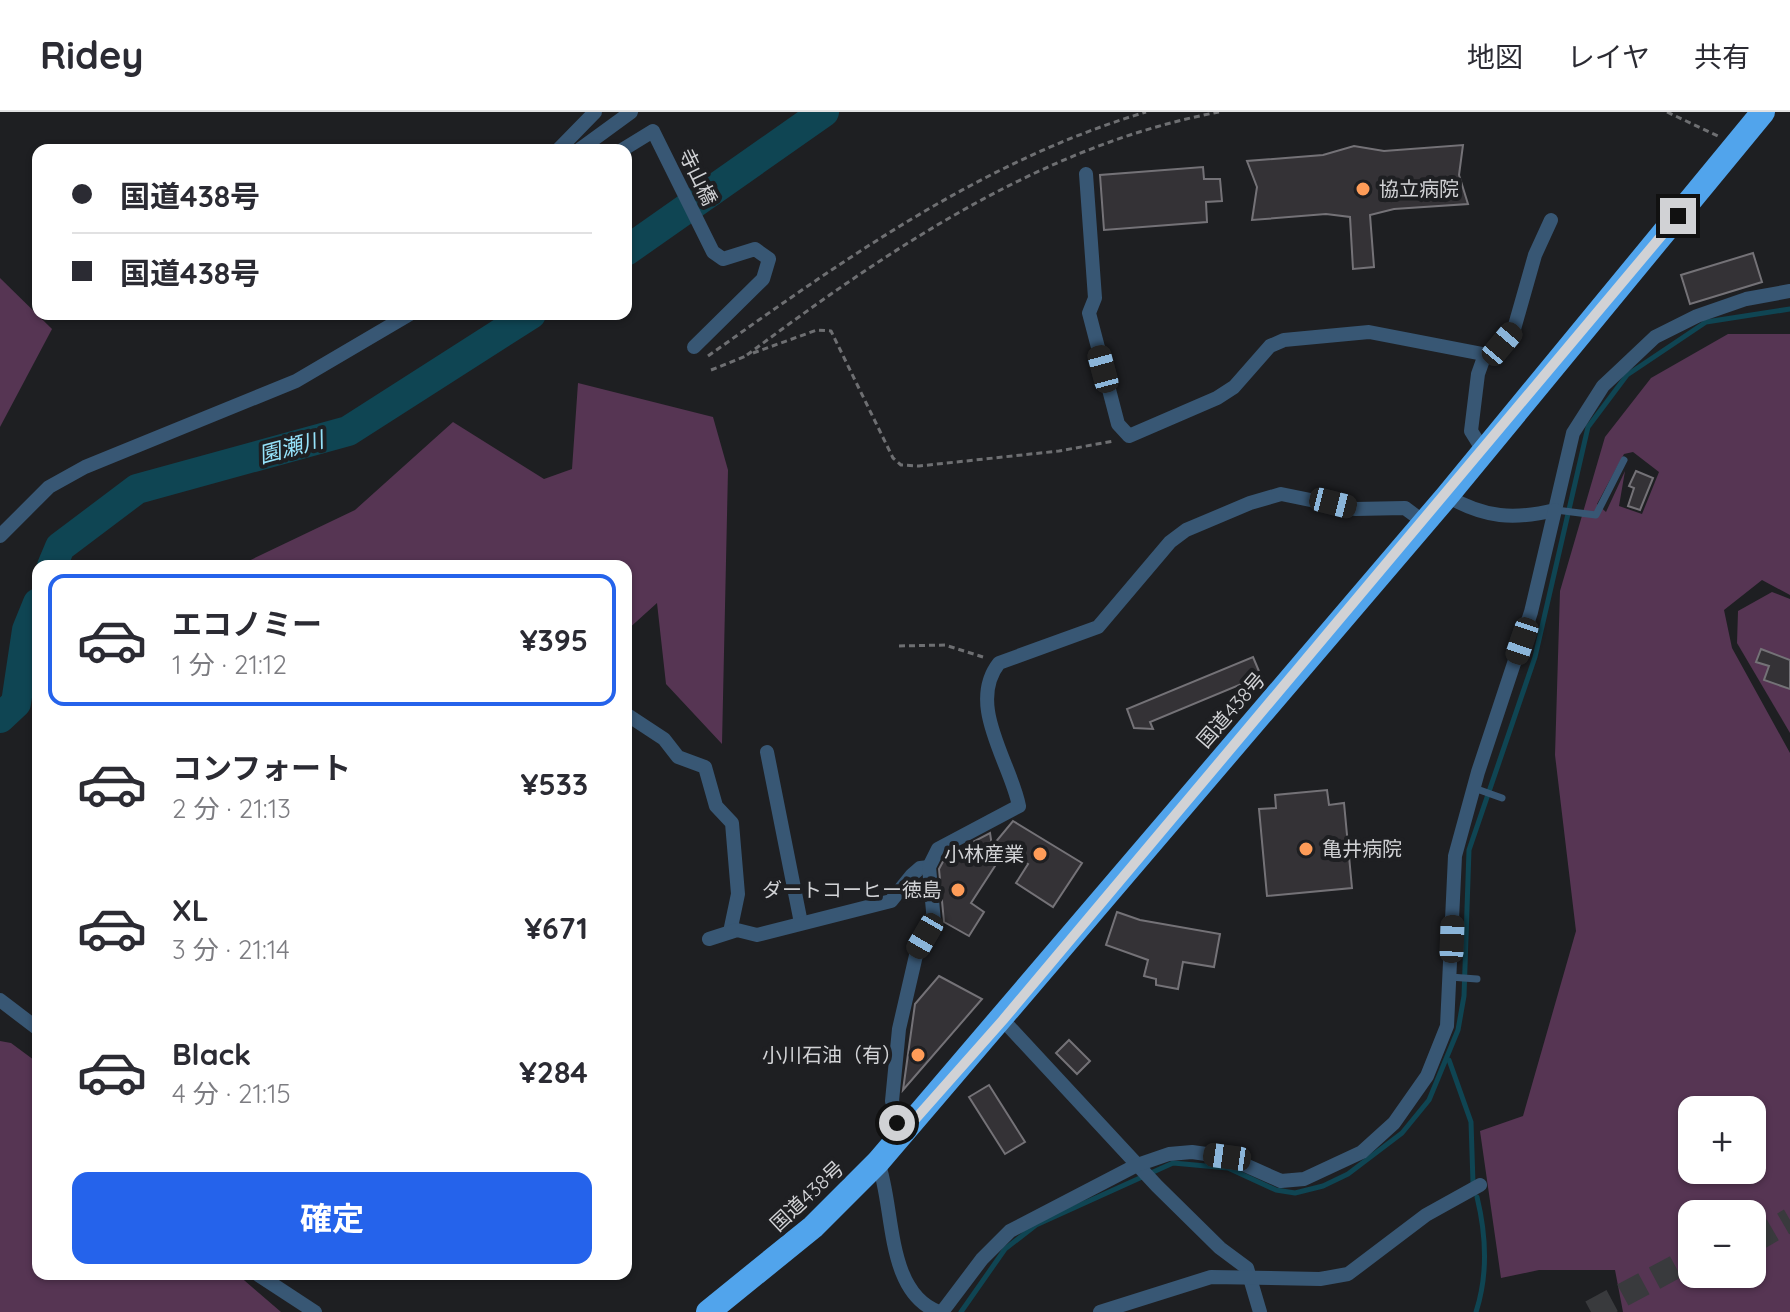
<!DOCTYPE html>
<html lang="ja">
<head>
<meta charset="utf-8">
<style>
  :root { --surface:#fff; --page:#f7f7f7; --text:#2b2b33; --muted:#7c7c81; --line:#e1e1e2; --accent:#2563eb }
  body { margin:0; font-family:Quicksand,"Noto Sans JP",sans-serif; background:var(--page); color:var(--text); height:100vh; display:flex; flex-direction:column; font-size:30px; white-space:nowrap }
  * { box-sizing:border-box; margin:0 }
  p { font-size:26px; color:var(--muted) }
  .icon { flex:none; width:44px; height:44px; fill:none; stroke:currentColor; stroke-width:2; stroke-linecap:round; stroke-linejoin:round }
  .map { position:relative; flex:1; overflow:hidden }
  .side { position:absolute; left:32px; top:448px; width:600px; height:720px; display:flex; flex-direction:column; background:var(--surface); border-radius:16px; box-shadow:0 2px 6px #0004 }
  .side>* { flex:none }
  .guide { position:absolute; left:32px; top:32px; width:600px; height:176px; border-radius:16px; box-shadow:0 2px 6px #0004; display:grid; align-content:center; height:176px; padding:0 40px; background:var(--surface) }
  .tools { position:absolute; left:1678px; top:984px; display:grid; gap:16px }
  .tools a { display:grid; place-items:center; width:88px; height:88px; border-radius:16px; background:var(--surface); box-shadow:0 2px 6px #0004; font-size:40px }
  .end { position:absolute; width:36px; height:36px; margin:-18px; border:10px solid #d1d2d5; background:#111; box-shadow:0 0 0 4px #111 }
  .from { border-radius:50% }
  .car { position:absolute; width:24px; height:48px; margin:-24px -12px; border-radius:10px; box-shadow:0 0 6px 2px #0007; background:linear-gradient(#222 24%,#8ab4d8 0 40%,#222 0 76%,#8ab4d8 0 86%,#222 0) }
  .guide b { display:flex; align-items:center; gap:28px; height:76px; font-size:30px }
  .guide b+b { border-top:2px solid var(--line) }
  .guide i { width:20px; height:20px; background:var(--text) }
  ul { padding:14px 0 0; list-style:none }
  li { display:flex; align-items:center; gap:24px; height:132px; margin:0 16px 12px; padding:0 24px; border:4px solid transparent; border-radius:16px }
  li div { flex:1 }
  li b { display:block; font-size:30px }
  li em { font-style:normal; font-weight:700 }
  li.current { border-color:var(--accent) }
  li>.icon { width:72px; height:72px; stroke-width:1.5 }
  .action { display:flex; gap:16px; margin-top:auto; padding:16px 40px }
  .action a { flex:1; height:92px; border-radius:16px; background:var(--accent); color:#fff; font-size:32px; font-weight:700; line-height:92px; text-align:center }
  header { display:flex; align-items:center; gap:48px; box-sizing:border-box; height:112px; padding:0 40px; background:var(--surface); border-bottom:2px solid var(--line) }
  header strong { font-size:38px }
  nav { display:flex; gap:44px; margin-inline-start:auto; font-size:28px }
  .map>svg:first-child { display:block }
  .green { fill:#563553; fill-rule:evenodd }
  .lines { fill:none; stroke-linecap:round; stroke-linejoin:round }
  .stream { stroke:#0f4553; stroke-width:5 }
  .river { stroke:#0f4553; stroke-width:30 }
  .building { fill:#343236; stroke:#747277; stroke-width:2 }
  .highway-tunnel { stroke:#393a3d; stroke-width:24; stroke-dasharray:24 12; stroke-linecap:butt }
  .path { stroke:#6e6f72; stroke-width:3; stroke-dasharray:6 4; stroke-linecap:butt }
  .lane { stroke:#385774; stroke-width:7 }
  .street { stroke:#385774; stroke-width:14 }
  .highway { stroke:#51a4ec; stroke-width:24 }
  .route { stroke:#d1d2d5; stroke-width:10 }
  .poi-dot { fill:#fe9c58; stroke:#1e1f22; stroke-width:3 }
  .labels { text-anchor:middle; stroke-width:8; stroke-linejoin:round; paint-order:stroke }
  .street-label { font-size:20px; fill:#d1d2d5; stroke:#1e1f22 }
  .poi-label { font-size:20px; fill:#d1d2d5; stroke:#1e1f22; text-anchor:end }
  .water-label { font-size:22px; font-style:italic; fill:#95e2fa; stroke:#1e1f22 }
</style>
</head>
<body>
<header>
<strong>Ridey</strong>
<nav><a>地図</a><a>レイヤ</a><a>共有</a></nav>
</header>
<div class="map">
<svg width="1790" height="1200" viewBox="0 0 1790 1200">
  <rect width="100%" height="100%" fill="#1e1f22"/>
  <g class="green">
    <polygon points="0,166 52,217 0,315"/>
    <path d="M1728 222H1790V483L1762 468 1724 498 1732 536 1790 641V1200H1623L1615 1158H1539L1501 1166 1480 1019 1523 1004 1576 819 1555 643 1560 479 1605 325 1651 266ZM1633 340 1659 360 1642 402 1619 394 1625 359 1606 400 1597 392 1624 342ZM1692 998H1752V1058H1692ZM1692 1102H1752V1162H1692Z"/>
    <polygon points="578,271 713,305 728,358 722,632 666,572 657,491 626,519 626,454 238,454 355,398 453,310 544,367 572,357"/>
    <polygon points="1772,480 1790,487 1790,621 1737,531 1738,499"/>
    <polygon points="0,929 11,931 38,951 38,1162 237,1162 281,1200 0,1200"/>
  </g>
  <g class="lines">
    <g class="stream">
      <polyline points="1449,948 1471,1010 1473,1071"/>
      <polyline points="961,1200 1005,1137 1036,1113 1173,1051 1228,1056 1276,1078 1295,1081 1323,1074 1348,1062 1402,1021 1429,988 1458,918 1464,884 1469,738 1535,545 1588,315 1627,263 1706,210 1790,197"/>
      <path d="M1476 1200C1488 1163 1486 1122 1477 1085"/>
    </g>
    <g class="river">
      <polyline points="626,139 824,0"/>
      <polyline points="52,454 60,435 137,377 348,319 531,202"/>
      <polyline points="0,606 16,591 27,518 38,491"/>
    </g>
  </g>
  <g class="building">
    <polygon points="1463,33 1459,63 1468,92 1394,97 1370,103 1374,155 1353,157 1350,105 1326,102 1252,108 1257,75 1247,49 1323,43 1354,34 1384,39"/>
    <polygon points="1203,55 1204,67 1220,67 1222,89 1206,90 1207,110 1104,118 1100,63"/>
    <polygon points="1753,141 1762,170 1690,192 1681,163"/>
    <polygon points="1636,359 1653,366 1640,398 1628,394 1634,376 1629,374"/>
    <polygon points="1761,537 1790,548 1790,577 1764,568 1769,554 1756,550"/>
    <polygon points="1253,545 1261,564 1150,610 1153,617 1134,616 1127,597"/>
    <polygon points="1327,678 1329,693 1344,691 1352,776 1267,784 1259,697 1276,696 1275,683"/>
    <polygon points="1013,709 1082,751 1053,795 1016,771 1028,752 994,732"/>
    <polygon points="990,721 995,754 971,791 984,800 969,824 944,810 939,757 946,744"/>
    <polygon points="1117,800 1140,808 1220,822 1214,855 1183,850 1178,877 1156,873 1156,867 1144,864 1148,848 1106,833"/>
    <polygon points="939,864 982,887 903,978 915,892"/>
    <polygon points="1069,928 1090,949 1077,962 1056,941"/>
    <polygon points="989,973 1025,1030 1005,1042 969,985"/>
  </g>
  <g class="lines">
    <g class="highway-tunnel">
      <polyline points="1752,1130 1790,1108"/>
      <polyline points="1591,1200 1692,1146"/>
    </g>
    <g class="path">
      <polyline points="1667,0 1718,24"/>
      <polyline points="753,241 817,218 831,219 893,346 901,353 919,354 1059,339 1114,329"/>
      <path d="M747 243C889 137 1043 33 1219 0"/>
      <path d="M708 244C846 146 982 49 1146 0"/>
      <polyline points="711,258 746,244"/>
      <polyline points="899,534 945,533 983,545"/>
    </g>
    <g class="lane">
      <polyline points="1556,398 1596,403 1624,348"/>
      <polyline points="1474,676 1502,686"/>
      <polyline points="1450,865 1477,867"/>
    </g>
    <g class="street">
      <polyline points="558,38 595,0"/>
      <polyline points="579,38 631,0"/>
      <polyline points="622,38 653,19 713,140 723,147 755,137 769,147 763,167 694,235"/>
      <polyline points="1086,62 1095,186 1089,201 1118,312 1129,324 1217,286 1234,275 1270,234 1284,228 1369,220 1488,243"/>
      <polyline points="1484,340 1471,319 1478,262 1483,248 1514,217 1535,143 1551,108"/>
      <path d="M1447 384C1485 406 1514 408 1555 398L1573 321 1603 274 1619 259 1655 225 1697 204 1746 187 1790 179"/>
      <polyline points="0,424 49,375 85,355 296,269 410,202"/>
      <polyline points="626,602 664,627 678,645 705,655 716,694 732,711 738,782 730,820"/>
      <polyline points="767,640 801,811"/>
      <polyline points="709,827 737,818 757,823 891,789 912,763 920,756 929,755"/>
      <polyline points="0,888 38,917"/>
      <polyline points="1003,908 1157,1074 1220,1136 1247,1156 1260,1200"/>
      <path d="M903 1021 892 989 899 917 917 839 934 810 929 755 938 737 1019 694C1011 651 966 593 999 551L1098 515 1170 430 1186 418 1250 391 1281 382 1355 397 1405 396 1424 410"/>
      <path d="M878 1050C895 1096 885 1180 939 1200"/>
      <polyline points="257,1162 315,1200"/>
      <polyline points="942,1200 982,1147 1010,1119 1137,1053 1169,1042 1192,1040 1227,1045 1281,1069 1304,1067 1362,1040 1394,1011 1427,964 1447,914 1455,744 1478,660 1531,500 1555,398"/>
      <polyline points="1100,1200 1211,1165 1320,1167 1348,1162 1426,1103 1480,1073"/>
    </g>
    <polyline class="highway" points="708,1200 813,1115 878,1050 1447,384 1763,0"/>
  </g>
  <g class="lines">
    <polyline class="route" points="897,1011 903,1021 1003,908 1678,104"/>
  </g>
  <g class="poi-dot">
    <circle cx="1363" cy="77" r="8"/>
    <circle cx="1306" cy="737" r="8"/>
    <circle cx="1040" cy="742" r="8"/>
    <circle cx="958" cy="778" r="8"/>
    <circle cx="918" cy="943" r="8"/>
  </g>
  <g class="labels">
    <g class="street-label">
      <text transform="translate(698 65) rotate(64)" y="7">寺山橋</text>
      <text transform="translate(1231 598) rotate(-49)" y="7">国道438号</text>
      <text transform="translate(807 1084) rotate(-43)" y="7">国道438号</text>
    </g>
    <g class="poi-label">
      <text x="1379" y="84" text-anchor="start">協立病院</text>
      <text x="1322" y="744" text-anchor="start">亀井病院</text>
      <text x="1024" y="749">小林産業</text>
      <text x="942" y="785">ダートコーヒー徳島</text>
      <text x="902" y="950">小川石油（有）</text>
    </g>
    <g class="water-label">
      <text transform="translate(291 335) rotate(-15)" y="8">園瀬川</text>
    </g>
  </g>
</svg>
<div class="tools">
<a>+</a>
<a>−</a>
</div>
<i class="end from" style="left:897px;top:1011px"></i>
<i class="end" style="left:1678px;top:104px"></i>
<i class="car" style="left:1502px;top:232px;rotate:40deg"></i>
<i class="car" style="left:1103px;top:257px;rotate:345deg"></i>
<i class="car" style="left:1333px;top:391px;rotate:104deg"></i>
<i class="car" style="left:1522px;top:529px;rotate:199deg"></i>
<i class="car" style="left:925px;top:824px;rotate:210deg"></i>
<i class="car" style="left:1452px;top:827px;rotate:2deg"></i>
<i class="car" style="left:1227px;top:1045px;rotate:278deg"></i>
<div class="guide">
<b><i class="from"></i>国道438号</b>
<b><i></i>国道438号</b>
</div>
<section class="side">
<ul>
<li class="current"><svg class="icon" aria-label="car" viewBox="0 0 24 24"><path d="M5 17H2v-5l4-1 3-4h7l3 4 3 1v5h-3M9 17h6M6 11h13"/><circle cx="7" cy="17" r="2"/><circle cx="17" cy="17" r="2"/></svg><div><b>エコノミー</b><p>1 分 · 21:12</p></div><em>¥395</em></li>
<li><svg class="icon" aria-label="car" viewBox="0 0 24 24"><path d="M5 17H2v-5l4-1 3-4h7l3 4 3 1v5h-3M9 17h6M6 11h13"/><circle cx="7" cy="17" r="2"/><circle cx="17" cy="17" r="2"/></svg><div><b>コンフォート</b><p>2 分 · 21:13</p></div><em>¥533</em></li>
<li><svg class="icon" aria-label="car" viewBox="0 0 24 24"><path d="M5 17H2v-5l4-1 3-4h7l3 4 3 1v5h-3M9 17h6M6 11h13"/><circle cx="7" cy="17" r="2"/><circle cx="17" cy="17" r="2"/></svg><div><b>XL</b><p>3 分 · 21:14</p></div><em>¥671</em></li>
<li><svg class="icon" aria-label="car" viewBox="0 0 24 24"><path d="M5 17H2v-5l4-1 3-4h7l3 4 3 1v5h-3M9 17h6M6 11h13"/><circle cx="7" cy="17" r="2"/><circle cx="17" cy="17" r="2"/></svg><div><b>Black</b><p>4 分 · 21:15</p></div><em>¥284</em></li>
</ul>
<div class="action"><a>確定</a></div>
</section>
</div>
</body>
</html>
